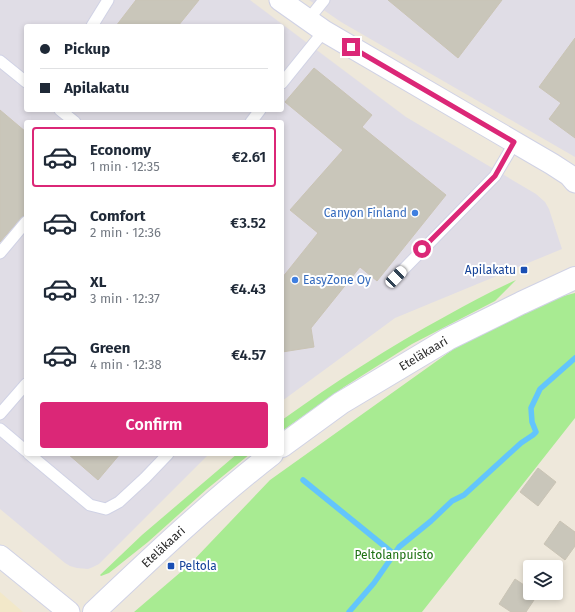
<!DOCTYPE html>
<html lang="en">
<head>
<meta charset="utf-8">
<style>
  :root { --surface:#fff; --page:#f2f2f3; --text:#1f2937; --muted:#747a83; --line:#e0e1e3; --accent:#db2777 }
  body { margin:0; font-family:"Fira Sans",sans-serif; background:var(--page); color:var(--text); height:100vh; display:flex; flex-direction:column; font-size:15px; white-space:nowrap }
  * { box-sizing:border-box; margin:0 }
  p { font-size:13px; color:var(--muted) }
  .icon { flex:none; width:22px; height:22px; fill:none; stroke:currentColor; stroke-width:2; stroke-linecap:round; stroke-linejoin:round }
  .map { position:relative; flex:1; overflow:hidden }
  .side { position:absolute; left:24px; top:120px; width:260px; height:336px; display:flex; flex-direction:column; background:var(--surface); border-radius:4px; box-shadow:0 2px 6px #0003 }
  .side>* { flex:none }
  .hud { position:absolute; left:24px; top:24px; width:260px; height:88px; border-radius:4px; box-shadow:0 2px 6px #0003; display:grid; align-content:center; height:88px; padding:0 16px; background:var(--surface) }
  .controls { position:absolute; left:523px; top:560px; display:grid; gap:8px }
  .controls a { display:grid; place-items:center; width:40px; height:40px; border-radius:4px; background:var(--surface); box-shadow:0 2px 6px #0003; font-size:20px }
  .end { position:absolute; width:18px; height:18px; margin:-9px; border:5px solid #db2777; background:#fff; box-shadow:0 0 0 2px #fff }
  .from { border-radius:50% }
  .car { position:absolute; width:12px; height:24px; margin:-12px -6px; border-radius:5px; box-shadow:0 0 3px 1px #0007; background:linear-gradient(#fff 24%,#345 0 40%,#fff 0 76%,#345 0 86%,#fff 0) }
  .hud b { display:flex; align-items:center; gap:14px; height:38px; font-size:15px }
  .hud b+b { border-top:1px solid var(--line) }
  .hud i { width:10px; height:10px; background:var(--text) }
  ul { padding:7px 0 0; list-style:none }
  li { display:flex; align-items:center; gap:12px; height:60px; margin:0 8px 6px; padding:0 8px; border:2px solid transparent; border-radius:4px }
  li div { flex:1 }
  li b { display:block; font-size:15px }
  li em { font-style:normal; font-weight:600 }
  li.active { border-color:var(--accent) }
  li>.icon { width:36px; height:36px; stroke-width:1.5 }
  .action { display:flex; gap:8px; margin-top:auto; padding:8px 16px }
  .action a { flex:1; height:46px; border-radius:4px; background:var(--accent); color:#fff; font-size:16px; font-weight:600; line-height:46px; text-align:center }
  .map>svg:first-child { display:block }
  .industrial { fill:#e0dde6; fill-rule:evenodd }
  .education { fill:#f2e8c9 }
  .green { fill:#a8eb92 }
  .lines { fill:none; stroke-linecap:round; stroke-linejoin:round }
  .stream { stroke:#63c5fc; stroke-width:5.5 }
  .building { fill:#c9c6ba; stroke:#cac4b5 }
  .lane-casing { stroke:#d0d2e5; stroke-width:13 }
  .street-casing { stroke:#d0d2e5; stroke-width:23 }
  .secondary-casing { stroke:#d0d2e5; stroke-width:24 }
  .lane { stroke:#fff; stroke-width:11 }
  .street { stroke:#fff; stroke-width:21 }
  .secondary { stroke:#fff; stroke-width:22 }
  .route { stroke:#db2777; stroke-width:5 }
  .shop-dot { fill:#3f7fe0; stroke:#fff; stroke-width:1.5 }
  .transit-dot { fill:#1a4fb4; stroke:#fff; stroke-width:1.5 }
  .labels { text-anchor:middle; stroke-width:4; stroke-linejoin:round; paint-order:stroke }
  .shop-label { font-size:12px; fill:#366cbe; stroke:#fff; text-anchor:end }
  .transit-label { font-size:12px; fill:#164399; stroke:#fff; text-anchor:end }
  .street-label { font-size:12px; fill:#2b2b2b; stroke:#fff }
  .park-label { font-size:12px; fill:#1d7112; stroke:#fff }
</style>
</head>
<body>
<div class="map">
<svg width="575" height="612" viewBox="0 0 575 612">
  <rect width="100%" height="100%" fill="#eee8db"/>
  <g class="industrial">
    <path d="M0 0H250L406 117 536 194 545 202 549 209 562 249 395 318 282 401V122H26V454H209L99 564 93 567 88 569 77 568 70 566 65 563 0 509ZM26 26H282V110H26Z"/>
    <polygon points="309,0 575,0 575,157 341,22"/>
  </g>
  <polygon class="education" points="0,592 23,612 0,612"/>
  <g class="green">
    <path d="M516 280 495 301 412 344 344 387 282 431V420C335 382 389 347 446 316 469 303 492 291 516 280Z"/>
    <polygon points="575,293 575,418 422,612 134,612 189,565 270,480 455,348 556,298"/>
    <polygon points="237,454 250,454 207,489 148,542 109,573 101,576 100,575 142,535"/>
  </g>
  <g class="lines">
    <g class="stream">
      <polyline points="303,480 394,554"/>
      <polyline points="349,612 374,583 399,547 431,521 452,501 464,495 521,443 533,435 536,432 532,422 531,408 540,389 575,358"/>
    </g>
  </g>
  <g class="building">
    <polygon points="136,0 199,0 178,26 116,26"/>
    <polygon points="388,0 502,0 458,58"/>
    <polygon points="575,38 575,138 549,119 561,103 539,87"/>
    <polygon points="314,68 372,115 362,127 446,195 377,281 360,267 311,328 314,347 282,352 282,278 318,233 290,210 343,150 285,102"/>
    <polygon points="0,110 26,132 26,215 21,218 0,242"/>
    <polygon points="68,454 120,454 98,480"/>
    <polygon points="538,468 556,482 538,506 520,492"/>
    <polygon points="560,521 575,532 575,546 565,560 544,544"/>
    <polygon points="515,579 530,589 530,593 538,594 526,612 511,612 499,604"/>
  </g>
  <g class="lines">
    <defs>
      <g id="lane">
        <polyline points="308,20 324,0"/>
        <polyline points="92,26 108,0"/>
        <polyline points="0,61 26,82"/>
        <polyline points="282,83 324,31"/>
        <polyline points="60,110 75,122"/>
        <polyline points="251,122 260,110"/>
        <polyline points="0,253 26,222"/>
        <polyline points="396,277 495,176 515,142"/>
        <polyline points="0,414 26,384"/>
        <polyline points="0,429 26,451"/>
        <polyline points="29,454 90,505 106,509 119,502 145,478 168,454"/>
      </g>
      <g id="street">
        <polyline points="280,0 324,31 552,164 569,175 575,182"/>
        <polyline points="0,556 69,612"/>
      </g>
      <g id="secondary">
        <path id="s1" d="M282 446 341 403 448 339 521 303 575 278"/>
        <path id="s2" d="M94 612C151 558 209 503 272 454"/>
      </g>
    </defs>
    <use href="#lane" class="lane-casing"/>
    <use href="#street" class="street-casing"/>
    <use href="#secondary" class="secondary-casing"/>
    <use href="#lane" class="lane"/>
    <use href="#street" class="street"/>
    <use href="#secondary" class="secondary"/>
  </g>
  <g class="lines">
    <polyline class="route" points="351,47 514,142 495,176 422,249"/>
  </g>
  <g class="shop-dot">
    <circle cx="415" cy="213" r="4"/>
    <circle cx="295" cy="280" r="4"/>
  </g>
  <g class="transit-dot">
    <rect x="520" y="266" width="8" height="8" rx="2"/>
    <rect x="167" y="562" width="8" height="8" rx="2"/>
  </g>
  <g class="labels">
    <g class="shop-label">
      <text x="407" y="217">Canyon Finland</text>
      <text x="303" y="284" text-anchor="start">EasyZone Oy</text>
    </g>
    <g class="transit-label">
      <text x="516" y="274">Apilakatu</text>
      <text x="179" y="570" text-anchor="start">Peltola</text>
    </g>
    <g class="street-label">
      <text dy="4" stroke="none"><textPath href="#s1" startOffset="169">Eteläkaari</textPath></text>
      <text dy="4" stroke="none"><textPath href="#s2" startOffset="95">Eteläkaari</textPath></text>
    </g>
    <g class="park-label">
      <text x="394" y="559">Peltolanpuisto</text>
    </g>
  </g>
</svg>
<div class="controls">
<a><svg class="icon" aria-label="layers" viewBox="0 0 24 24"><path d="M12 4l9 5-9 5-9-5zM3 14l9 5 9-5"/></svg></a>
</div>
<i class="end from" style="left:422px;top:249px"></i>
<i class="end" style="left:351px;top:47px"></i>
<i class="car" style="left:396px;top:277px;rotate:44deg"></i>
<div class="hud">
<b><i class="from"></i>Pickup</b>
<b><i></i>Apilakatu</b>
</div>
<section class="side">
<ul>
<li class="active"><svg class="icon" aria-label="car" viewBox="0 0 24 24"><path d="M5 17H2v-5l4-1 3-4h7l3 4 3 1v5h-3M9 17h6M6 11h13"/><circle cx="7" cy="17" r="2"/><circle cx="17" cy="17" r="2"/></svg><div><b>Economy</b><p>1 min · 12:35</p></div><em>€2.61</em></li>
<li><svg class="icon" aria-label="car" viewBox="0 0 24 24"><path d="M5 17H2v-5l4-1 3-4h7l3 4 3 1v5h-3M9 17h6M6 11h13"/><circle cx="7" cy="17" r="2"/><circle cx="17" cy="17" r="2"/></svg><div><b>Comfort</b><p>2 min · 12:36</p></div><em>€3.52</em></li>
<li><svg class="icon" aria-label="car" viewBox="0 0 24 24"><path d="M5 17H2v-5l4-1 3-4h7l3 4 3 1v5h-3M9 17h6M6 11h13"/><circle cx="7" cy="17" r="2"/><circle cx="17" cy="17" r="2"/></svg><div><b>XL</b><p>3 min · 12:37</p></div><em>€4.43</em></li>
<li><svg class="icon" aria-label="car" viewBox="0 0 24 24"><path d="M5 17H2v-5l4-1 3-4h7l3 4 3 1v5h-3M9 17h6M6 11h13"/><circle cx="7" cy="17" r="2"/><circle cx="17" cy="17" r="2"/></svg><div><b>Green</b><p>4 min · 12:38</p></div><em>€4.57</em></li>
</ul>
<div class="action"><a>Confirm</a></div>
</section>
</div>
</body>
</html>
